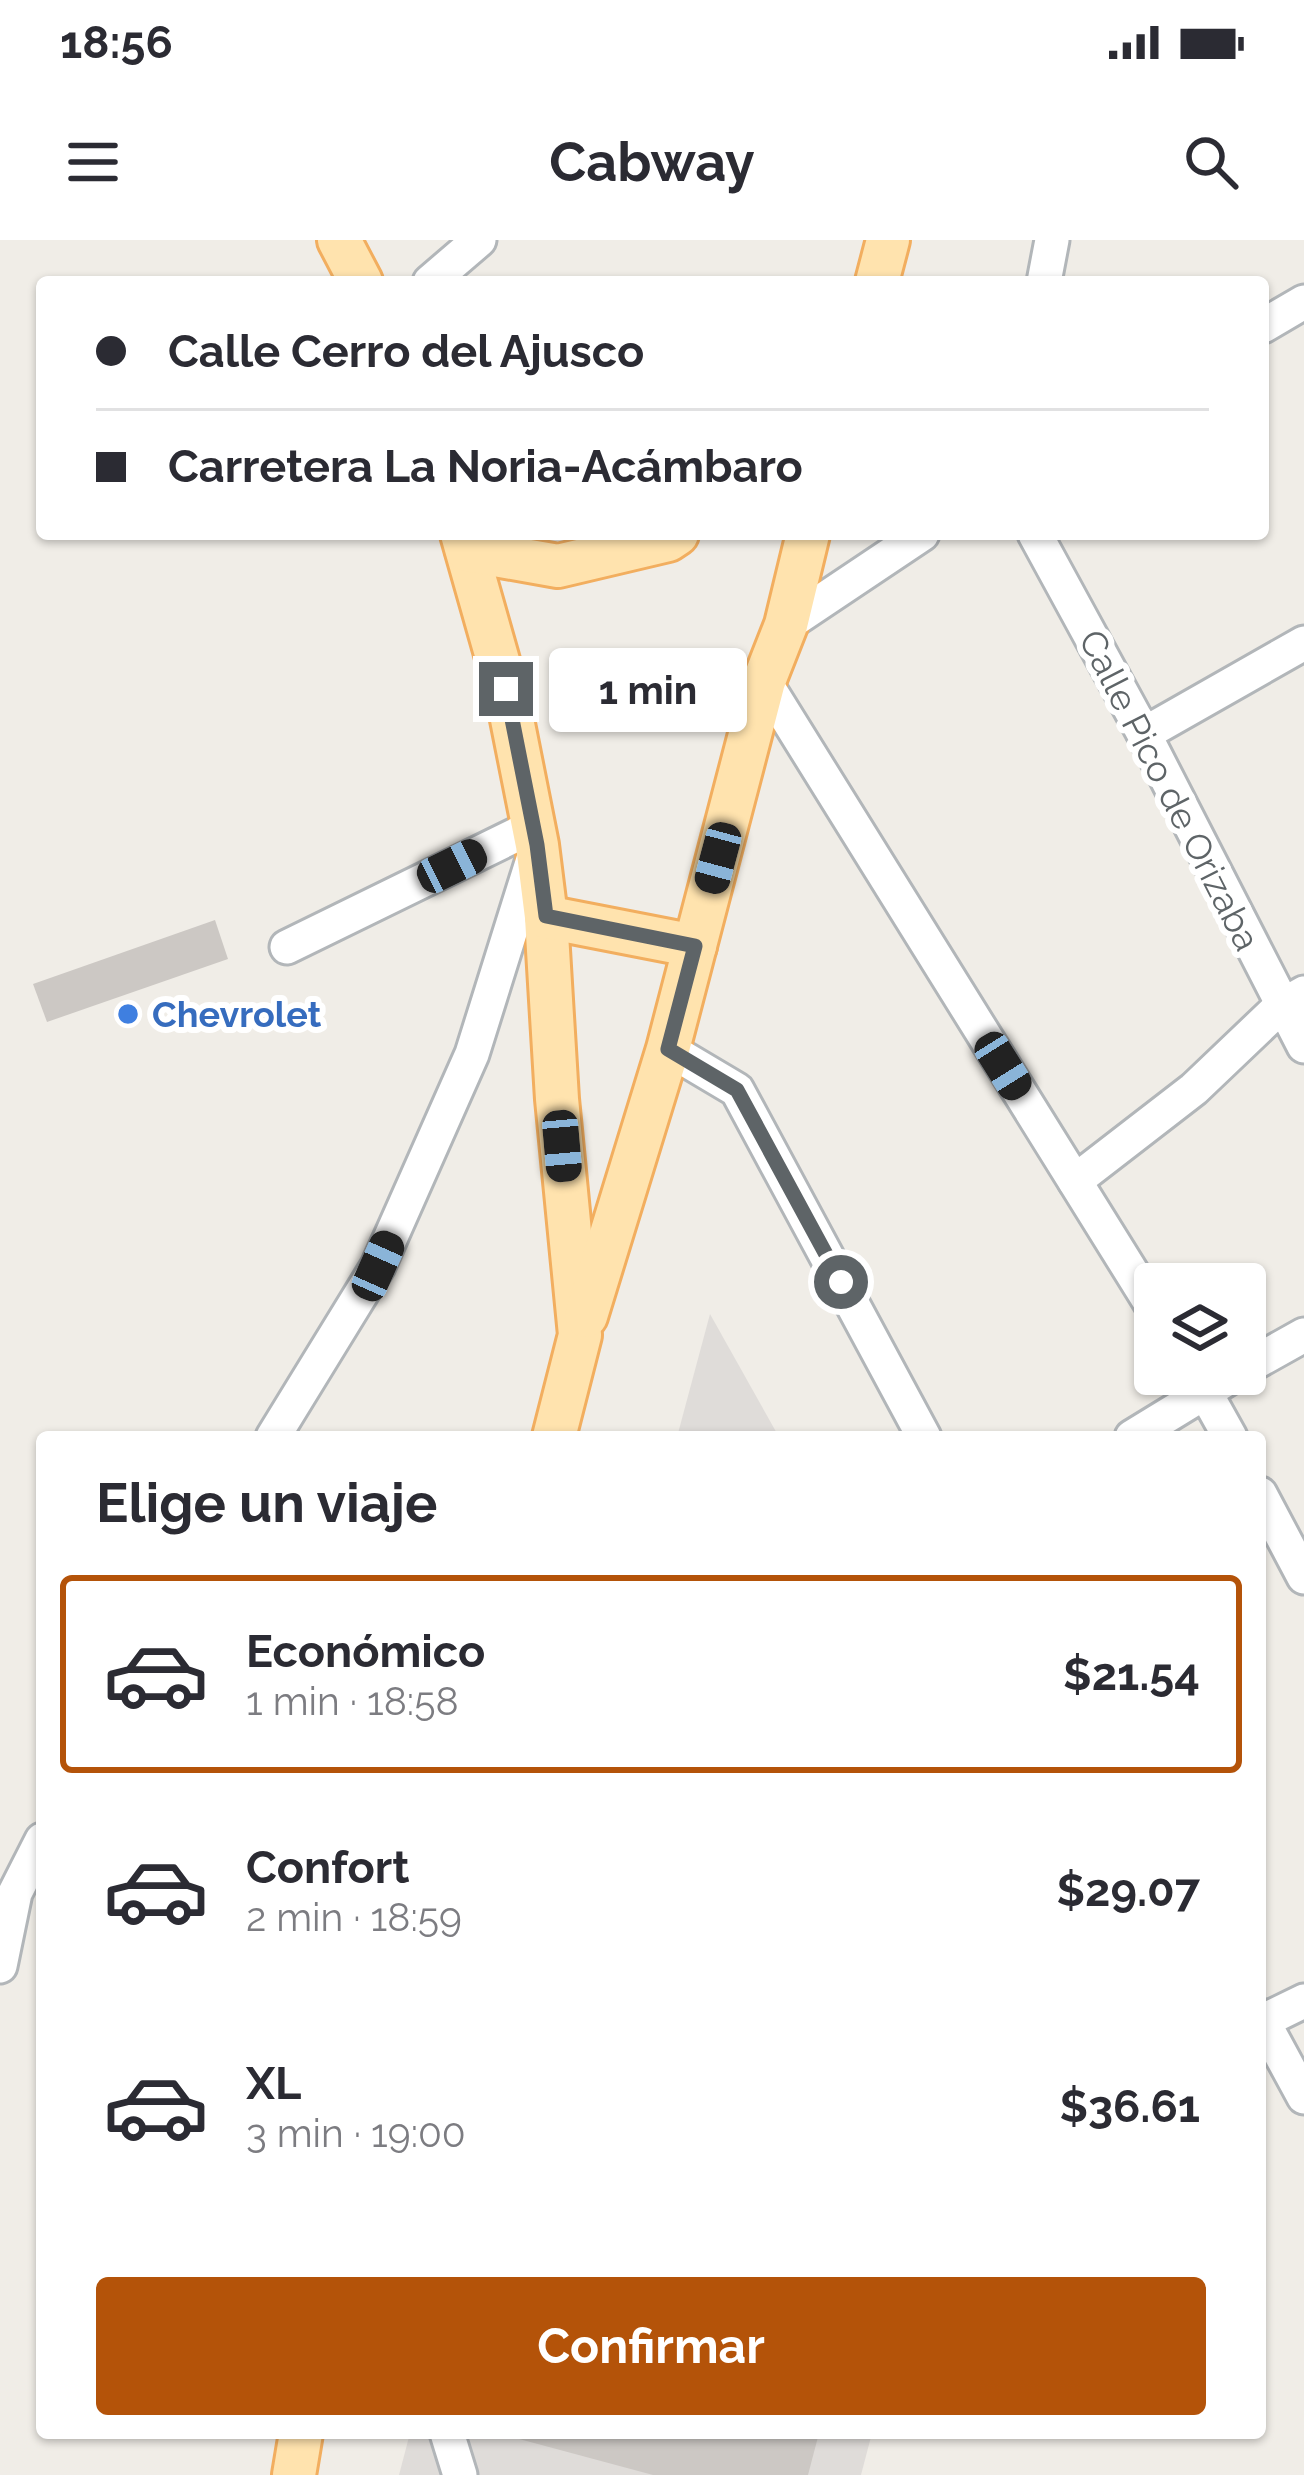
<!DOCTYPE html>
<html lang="es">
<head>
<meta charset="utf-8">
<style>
  :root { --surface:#fff; --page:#f2f2f3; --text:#2b2b33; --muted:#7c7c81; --line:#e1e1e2; --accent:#b45309 }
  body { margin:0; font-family:Raleway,sans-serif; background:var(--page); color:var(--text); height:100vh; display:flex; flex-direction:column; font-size:45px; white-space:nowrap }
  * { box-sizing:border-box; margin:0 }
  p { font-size:39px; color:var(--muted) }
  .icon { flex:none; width:66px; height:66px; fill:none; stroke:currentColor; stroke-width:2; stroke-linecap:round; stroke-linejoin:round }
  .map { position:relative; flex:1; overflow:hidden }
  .details { position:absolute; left:36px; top:1191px; width:1230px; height:1008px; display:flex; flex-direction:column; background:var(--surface); border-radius:12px; box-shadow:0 3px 9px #0004 }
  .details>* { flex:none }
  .guide { position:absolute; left:36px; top:36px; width:1233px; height:264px; border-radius:12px; box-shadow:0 3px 9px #0004; display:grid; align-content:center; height:264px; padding:0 60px; background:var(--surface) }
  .controls { position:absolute; left:1134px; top:1023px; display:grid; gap:24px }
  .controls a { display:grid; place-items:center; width:132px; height:132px; border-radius:12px; background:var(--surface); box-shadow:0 3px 9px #0004; font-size:60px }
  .end { position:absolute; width:54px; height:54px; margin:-27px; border:15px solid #5e6467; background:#fff; box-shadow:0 0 0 6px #fff }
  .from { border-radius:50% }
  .bubble { position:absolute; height:84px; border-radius:12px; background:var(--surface); box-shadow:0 3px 9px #0004; font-size:39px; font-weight:700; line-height:84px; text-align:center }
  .car { position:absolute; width:36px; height:72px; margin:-36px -18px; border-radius:15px; box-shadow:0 0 9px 3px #0007; background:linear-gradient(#222 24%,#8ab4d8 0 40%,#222 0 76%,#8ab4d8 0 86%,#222 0) }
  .guide b { display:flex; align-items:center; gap:42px; height:114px; font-size:45px }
  .guide b+b { border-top:3px solid var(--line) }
  .guide i { width:30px; height:30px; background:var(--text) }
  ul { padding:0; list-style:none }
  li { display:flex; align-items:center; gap:36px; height:198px; margin:0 24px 18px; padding:0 36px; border:6px solid transparent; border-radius:12px }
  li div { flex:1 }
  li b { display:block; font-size:45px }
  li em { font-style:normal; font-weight:700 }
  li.active { border-color:var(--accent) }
  li>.icon { width:108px; height:108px; stroke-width:1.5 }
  h2 { padding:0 60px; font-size:54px; line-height:144px }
  .button { display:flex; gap:24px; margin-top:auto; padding:24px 60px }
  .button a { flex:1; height:138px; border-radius:12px; background:var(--accent); color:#fff; font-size:48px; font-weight:700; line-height:138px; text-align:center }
  .status { display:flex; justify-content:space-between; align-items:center; height:84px; padding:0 60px; background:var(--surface); direction:ltr }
  .status svg { height:33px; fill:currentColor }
  header { display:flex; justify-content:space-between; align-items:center; height:156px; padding:0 60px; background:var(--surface); font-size:54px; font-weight:700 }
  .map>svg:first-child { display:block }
  .industrial { fill:#dfdcd9 }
  .building { fill:#ccc8c4 }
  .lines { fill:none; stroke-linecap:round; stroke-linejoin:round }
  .minor-casing { stroke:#b2b6b9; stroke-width:39 }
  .major-casing { stroke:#f2ae5f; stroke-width:48 }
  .minor { stroke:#fff; stroke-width:33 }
  .major { stroke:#ffe3ae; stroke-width:42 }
  .route { stroke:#5e6467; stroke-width:15 }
  .shop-dot { fill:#3f7fe0; stroke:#fff; stroke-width:4.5 }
  .labels { text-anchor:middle; stroke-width:12; stroke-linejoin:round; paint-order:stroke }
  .street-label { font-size:36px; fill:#5e6467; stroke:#fff }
  .shop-label { font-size:36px; font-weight:bold; fill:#366cbe; stroke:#fff; text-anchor:start }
</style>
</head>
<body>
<div class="status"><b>18:56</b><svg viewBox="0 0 49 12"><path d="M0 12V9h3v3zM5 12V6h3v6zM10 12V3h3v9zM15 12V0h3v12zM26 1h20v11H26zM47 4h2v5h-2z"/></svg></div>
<header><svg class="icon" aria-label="menu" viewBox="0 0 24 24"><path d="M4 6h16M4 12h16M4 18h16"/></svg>Cabway<svg class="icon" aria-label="search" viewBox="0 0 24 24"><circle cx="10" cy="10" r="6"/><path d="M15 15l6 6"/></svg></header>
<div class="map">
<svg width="1304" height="2235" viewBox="0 0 1304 2235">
  <rect width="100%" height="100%" fill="#f0ede7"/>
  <g class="industrial">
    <polygon points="710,1074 779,1197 677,1197"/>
    <polygon points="410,2193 872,2193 861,2235 399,2235"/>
  </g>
  <g class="building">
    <polygon points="215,680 228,719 47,782 33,744"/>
    <polygon points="497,2193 819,2193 808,2235 653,2235"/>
  </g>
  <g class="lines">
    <defs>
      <g id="minor">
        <polyline points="430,42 479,0"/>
        <polyline points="1044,42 1052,0"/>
        <polyline points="1263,86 1304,62"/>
        <polyline points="1035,294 1144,494 1304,806"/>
        <polyline points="786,385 922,294"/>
        <polyline points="764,441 1155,1070"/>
        <polyline points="1144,494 1304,403"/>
        <polyline points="287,707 534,586"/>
        <polyline points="668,809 737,850 924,1197"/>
        <polyline points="1075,941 1194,849 1281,766 1304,753"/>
        <polyline points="1245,1128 1304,1095"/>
        <polyline points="1196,1136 1230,1197"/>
        <polyline points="273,1197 378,1026 472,814 535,613"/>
        <polyline points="1132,1197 1235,1134"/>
        <polyline points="1260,1254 1304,1337"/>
        <polyline points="0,1726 15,1653 42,1600"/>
        <polyline points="1260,1776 1304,1857"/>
        <polyline points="1263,1781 1304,1761"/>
        <polyline points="447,2193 460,2235"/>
      </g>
      <g id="major">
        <polyline points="339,0 361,42"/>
        <polyline points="877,42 888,0"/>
        <polyline points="462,294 506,449 537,605 546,677 557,859 580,1095 554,1197"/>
        <polyline points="467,310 558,326 668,300 677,294"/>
        <polyline points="546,677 695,706"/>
        <polyline points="586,1076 668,809 764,441 786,385 808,294"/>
        <polyline points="294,2235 301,2193"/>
      </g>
    </defs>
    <use href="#minor" class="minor-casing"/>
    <use href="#major" class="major-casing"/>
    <use href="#minor" class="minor"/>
    <use href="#major" class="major"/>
  </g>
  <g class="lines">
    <polyline class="route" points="506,449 537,605 546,676 695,706 668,809 737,850 841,1042"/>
  </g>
  <circle class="shop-dot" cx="128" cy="774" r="12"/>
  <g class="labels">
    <g class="street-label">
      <text transform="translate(1170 550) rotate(63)" y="13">Calle Pico de Orizaba</text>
    </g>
    <g class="shop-label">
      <text x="152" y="787">Chevrolet</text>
    </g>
  </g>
</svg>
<div class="controls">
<a><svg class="icon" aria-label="layers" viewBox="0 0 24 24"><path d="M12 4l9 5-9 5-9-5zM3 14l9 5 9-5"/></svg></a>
</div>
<i class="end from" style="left:841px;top:1042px"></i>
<i class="end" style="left:506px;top:449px"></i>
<div class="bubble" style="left:549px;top:408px;width:198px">1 min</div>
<i class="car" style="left:718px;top:618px;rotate:195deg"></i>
<i class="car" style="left:452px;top:626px;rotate:64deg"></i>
<i class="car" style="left:1003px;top:826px;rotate:148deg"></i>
<i class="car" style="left:562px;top:906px;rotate:175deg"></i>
<i class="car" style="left:378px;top:1026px;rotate:24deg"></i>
<div class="guide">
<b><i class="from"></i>Calle Cerro del Ajusco</b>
<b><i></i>Carretera La Noria-Acámbaro</b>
</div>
<section class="details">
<h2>Elige un viaje</h2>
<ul>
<li class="active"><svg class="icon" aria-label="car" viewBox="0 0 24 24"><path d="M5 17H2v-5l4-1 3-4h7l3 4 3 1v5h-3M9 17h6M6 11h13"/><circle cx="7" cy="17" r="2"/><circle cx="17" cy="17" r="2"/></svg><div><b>Económico</b><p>1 min · 18:58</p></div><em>$21.54</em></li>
<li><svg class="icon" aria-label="car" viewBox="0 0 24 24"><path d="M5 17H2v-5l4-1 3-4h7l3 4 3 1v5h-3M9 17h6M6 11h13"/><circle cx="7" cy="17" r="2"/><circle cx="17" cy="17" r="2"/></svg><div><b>Confort</b><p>2 min · 18:59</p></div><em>$29.07</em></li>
<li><svg class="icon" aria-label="car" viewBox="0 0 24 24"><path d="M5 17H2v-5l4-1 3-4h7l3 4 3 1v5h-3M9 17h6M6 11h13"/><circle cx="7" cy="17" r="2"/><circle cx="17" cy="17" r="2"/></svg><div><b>XL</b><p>3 min · 19:00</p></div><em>$36.61</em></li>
</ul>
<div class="button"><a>Confirmar</a></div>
</section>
</div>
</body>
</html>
